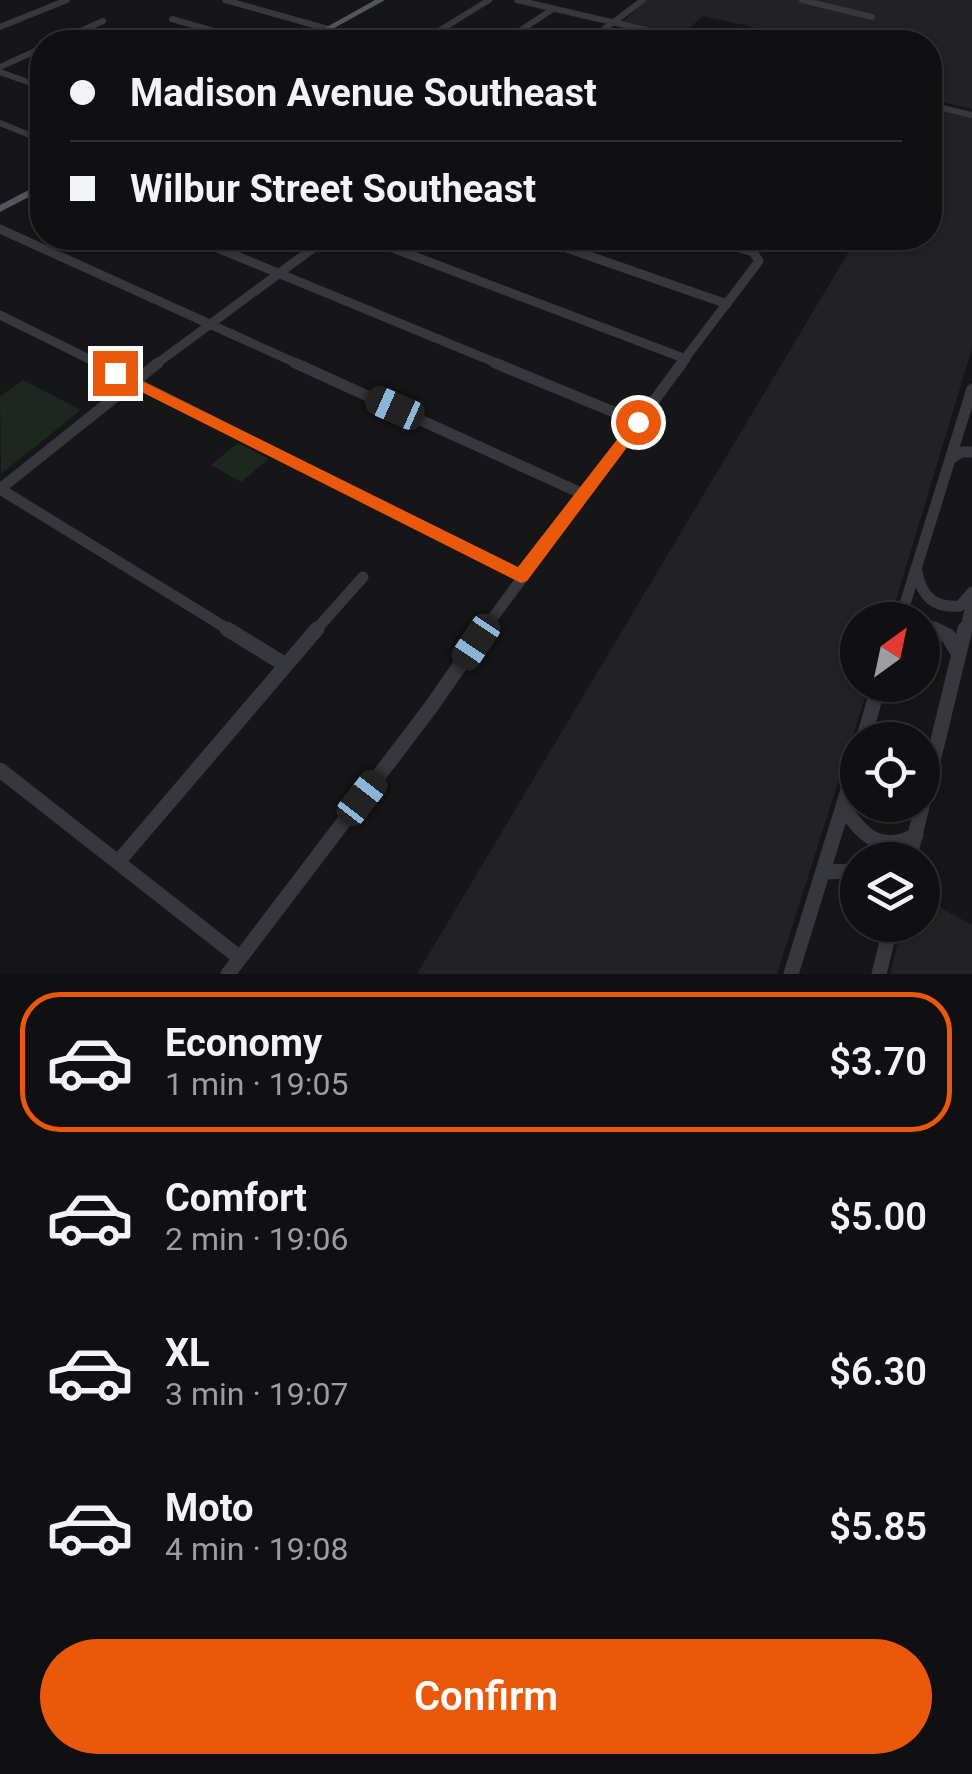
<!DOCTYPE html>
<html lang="en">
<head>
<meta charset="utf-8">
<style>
  :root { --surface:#101012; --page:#1e1e20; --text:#f1f3f6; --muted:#9c9d9f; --line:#303032; --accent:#ea580c }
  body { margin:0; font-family:Roboto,sans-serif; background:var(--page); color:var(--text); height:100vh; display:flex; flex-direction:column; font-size:38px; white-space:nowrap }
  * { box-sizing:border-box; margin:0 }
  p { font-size:32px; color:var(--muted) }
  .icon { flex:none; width:55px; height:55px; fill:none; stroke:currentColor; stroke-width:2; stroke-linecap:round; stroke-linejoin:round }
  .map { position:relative; height:974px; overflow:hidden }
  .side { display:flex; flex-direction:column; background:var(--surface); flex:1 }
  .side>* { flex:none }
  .hud { position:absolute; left:30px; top:30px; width:912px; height:220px; border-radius:40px; box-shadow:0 2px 8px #0004,0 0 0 2px var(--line); display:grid; align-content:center; height:220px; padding:0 40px; background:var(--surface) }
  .needle { width:65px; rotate:33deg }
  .fabs { position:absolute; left:840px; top:602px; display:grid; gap:20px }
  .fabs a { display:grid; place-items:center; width:100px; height:100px; border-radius:50%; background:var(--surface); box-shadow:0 2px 8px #0004,0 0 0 2px var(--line); font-size:50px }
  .end { position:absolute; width:45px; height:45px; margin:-22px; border:12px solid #ea580c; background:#fff; box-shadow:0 0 0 5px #fff }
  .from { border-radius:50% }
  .car { position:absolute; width:30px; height:60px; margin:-30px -15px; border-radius:12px; box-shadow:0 0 8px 2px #0007; background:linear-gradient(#222 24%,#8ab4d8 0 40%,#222 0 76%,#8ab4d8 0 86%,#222 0) }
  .hud b { display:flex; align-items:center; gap:35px; height:95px; font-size:38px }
  .hud b+b { border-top:2px solid var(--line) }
  .hud i { width:25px; height:25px; background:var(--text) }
  ul { padding:18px 0 0; list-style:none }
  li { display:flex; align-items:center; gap:30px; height:140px; margin:0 20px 15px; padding:0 20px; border:5px solid transparent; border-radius:40px }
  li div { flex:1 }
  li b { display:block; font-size:38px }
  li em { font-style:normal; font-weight:600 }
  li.active { border-color:var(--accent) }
  li>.icon { width:90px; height:90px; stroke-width:1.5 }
  .button { display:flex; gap:20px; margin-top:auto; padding:20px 40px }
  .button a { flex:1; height:115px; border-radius:60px; background:var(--accent); color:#fff; font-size:40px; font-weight:600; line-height:115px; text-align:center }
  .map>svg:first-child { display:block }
  .built { fill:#222225 }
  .green { fill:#1e261f }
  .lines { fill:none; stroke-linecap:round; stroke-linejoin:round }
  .minor-far3 { stroke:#37383d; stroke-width:6 }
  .minor-far2 { stroke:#37383d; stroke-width:9 }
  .minor-far1 { stroke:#37383d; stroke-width:11 }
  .minor { stroke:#37383d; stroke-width:15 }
  .major { fill:#53555c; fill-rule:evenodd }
  .route { fill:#ea580c }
</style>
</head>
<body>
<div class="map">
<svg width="972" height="974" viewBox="0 0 972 974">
  <rect width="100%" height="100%" fill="#161618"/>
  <g class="built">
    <polygon points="647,0 972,0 972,109 930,99 930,42 821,42 703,16 679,37 621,23"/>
    <polygon points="930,107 972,117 972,348 890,620 858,620 858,685 869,685 777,974 417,974 857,238 930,238"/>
    <polygon points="923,898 972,925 972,974 890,974 902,925 922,925"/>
  </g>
  <g class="green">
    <polygon points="23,380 81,410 1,474 0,396"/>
    <polygon points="238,443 269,459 241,482 211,465"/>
  </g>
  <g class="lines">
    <g class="minor-far3">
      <polyline points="225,0 328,29"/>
      <polyline points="517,0 698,42"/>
      <polyline points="802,0 872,17"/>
      <polyline points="172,19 252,42"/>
      <polyline points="0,27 67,0"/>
      <polyline points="312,38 329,42"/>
      <polyline points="56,42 103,21"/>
      <polyline points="160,42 167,39"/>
      <polyline points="421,42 489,0"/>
      <polyline points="503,42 553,9"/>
      <polyline points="587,42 643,0"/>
      <polyline points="0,67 42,48"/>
      <polyline points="0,72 42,87"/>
      <polyline points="930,105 972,115"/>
      <polyline points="0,123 42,140"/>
    </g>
    <g class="minor-far2">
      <polyline points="0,229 300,365"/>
      <polyline points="193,238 501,365"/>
      <polyline points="366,238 686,359"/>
      <polyline points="538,238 727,304"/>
      <polyline points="0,315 101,365"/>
      <polyline points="155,365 327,238"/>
      <polyline points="680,365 759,261 753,252 709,238"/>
    </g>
    <g class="minor-far1">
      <polyline points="96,363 521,576"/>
      <polyline points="295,363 583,494"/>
      <polyline points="495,363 638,422"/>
      <polyline points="952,458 961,452 972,452"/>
      <polyline points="0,489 158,363"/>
      <polyline points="0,489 231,631"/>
      <path d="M917 572C922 597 934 608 960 606L972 592"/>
      <polyline points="900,620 972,389"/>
      <polyline points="922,622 939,631"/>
      <polyline points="315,631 363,577"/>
      <polyline points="483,631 682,363"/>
      <polyline points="965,631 972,602"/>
    </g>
    <g class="minor">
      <polyline points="227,629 284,664"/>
      <polyline points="934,629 948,636 959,654"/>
      <polyline points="863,740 879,685"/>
      <polyline points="0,770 240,958"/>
      <path d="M843 806C862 836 881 854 916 835"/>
      <polyline points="909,860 965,629"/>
      <polyline points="118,862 317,629"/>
      <polyline points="823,872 858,871"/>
      <polyline points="228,974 431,707 485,629"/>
      <polyline points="791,974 858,758"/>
      <polyline points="879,974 891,925"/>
    </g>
    <g class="major">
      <polygon points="375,0 385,0 309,42 300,42"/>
      <polygon points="42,183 42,190 0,212 0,205"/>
    </g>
  </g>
  <polygon class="route" points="110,370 120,370 518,567 633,419 646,422 527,581 521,583 110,376"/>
</svg>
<div class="fabs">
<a><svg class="needle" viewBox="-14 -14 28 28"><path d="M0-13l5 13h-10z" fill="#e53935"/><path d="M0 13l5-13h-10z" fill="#9c9d9f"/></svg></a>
<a><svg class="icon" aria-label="locate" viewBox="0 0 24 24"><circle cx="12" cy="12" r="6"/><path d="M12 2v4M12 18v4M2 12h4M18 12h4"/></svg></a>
<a><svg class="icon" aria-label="layers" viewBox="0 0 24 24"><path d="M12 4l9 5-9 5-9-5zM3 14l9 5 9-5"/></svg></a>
</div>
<i class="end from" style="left:638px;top:422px"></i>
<i class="end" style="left:115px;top:373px"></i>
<i class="car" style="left:395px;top:408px;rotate:294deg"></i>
<i class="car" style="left:476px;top:642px;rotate:214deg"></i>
<i class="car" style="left:362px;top:798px;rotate:38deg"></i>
<div class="hud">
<b><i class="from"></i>Madison Avenue Southeast</b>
<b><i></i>Wilbur Street Southeast</b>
</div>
</div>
<section class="side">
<ul>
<li class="active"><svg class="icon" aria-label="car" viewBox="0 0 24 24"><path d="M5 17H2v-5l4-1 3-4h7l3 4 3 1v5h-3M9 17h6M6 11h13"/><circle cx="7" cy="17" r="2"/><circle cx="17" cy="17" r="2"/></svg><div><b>Economy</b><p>1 min · 19:05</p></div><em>$3.70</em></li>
<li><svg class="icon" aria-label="car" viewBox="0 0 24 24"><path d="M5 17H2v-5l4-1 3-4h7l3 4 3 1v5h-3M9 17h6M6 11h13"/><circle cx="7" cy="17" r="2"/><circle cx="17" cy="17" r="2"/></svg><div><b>Comfort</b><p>2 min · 19:06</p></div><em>$5.00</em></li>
<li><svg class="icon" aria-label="car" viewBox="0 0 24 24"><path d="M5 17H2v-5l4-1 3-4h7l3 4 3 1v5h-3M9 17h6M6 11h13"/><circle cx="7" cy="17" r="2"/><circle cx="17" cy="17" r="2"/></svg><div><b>XL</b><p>3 min · 19:07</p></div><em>$6.30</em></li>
<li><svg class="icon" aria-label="car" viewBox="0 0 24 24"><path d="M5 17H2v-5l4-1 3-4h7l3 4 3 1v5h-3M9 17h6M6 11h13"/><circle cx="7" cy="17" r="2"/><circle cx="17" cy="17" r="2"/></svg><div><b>Moto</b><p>4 min · 19:08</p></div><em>$5.85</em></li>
</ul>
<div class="button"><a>Confirm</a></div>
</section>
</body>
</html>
